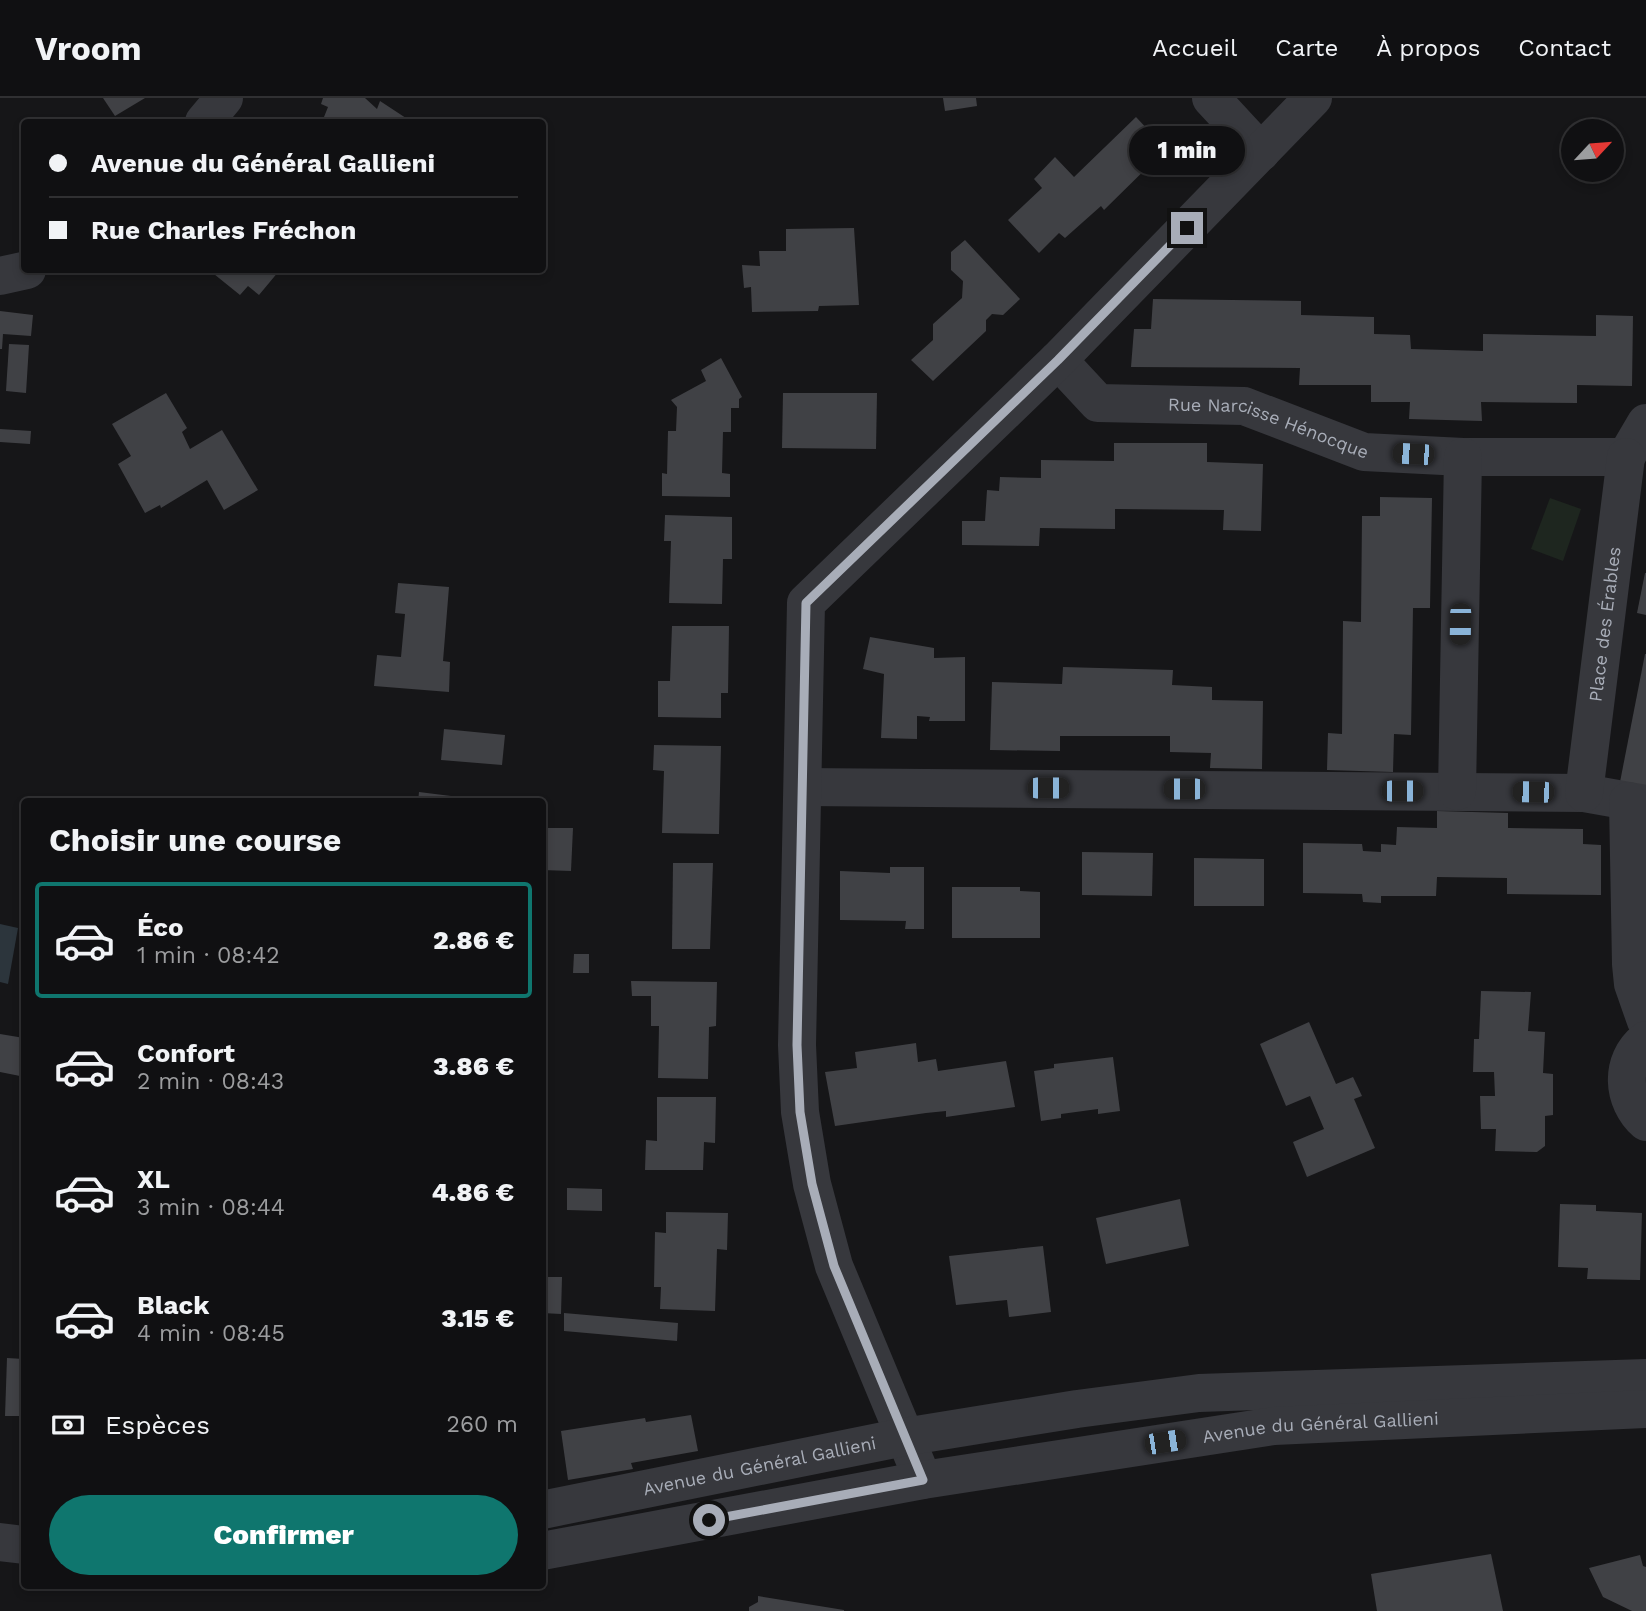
<!DOCTYPE html>
<html lang="fr">
<head>
<meta charset="utf-8">
<style>
  :root { --surface:#101012; --page:#19191b; --text:#f1f3f6; --muted:#9c9d9f; --line:#303032; --accent:#0f766e }
  body { margin:0; font-family:"Work Sans",sans-serif; background:var(--page); color:var(--text); height:100vh; display:flex; flex-direction:column; font-size:26px; white-space:nowrap }
  * { box-sizing:border-box; margin:0 }
  p { font-size:23px; color:var(--muted) }
  .icon { flex:none; width:38px; height:38px; fill:none; stroke:currentColor; stroke-width:2; stroke-linecap:round; stroke-linejoin:round }
  .map { position:relative; flex:1; overflow:hidden }
  .side { position:absolute; left:21px; top:700px; width:525px; height:791px; display:flex; flex-direction:column; background:var(--surface); border-radius:7px; box-shadow:0 4px 10px #0003,0 0 0 2px var(--line) }
  .side>* { flex:none }
  .banner { position:absolute; left:21px; top:21px; width:525px; height:154px; border-radius:7px; box-shadow:0 4px 10px #0003,0 0 0 2px var(--line); display:grid; align-content:center; height:154px; padding:0 28px; background:var(--surface) }
  .needle { width:46px; rotate:64deg }
  .buttons { position:absolute; left:1561px; top:21px; display:grid; gap:14px }
  .buttons a { display:grid; place-items:center; width:63px; height:63px; border-radius:50%; background:var(--surface); box-shadow:0 4px 10px #0003,0 0 0 2px var(--line); font-size:35px }
  .end { position:absolute; width:32px; height:32px; margin:-16px; border:9px solid #a8adb8; background:#111; box-shadow:0 0 0 4px #111 }
  .from { border-radius:50% }
  .bubble { position:absolute; height:49px; border-radius:24px; background:var(--surface); box-shadow:0 4px 10px #0003,0 0 0 2px var(--line); font-size:23px; font-weight:800; line-height:49px; text-align:center }
  .car { position:absolute; width:21px; height:42px; margin:-21px -10px; border-radius:9px; box-shadow:0 0 5px 2px #0007; background:linear-gradient(#222 24%,#8ab4d8 0 40%,#222 0 76%,#8ab4d8 0 86%,#222 0) }
  .banner b { display:flex; align-items:center; gap:24px; height:66px; font-size:26px }
  .banner b+b { border-top:2px solid var(--line) }
  .banner i { width:18px; height:18px; background:var(--text) }
  ul { padding:0; list-style:none }
  li { display:flex; align-items:center; gap:21px; height:116px; margin:0 14px 10px; padding:0 14px; border:4px solid transparent; border-radius:7px }
  li div { flex:1 }
  li b { display:block; font-size:26px }
  li em { font-style:normal; font-weight:800 }
  li.selected { border-color:var(--accent) }
  li>.icon { width:63px; height:63px; stroke-width:1.5 }
  h2 { padding:0 28px; font-size:32px; line-height:84px }
  .pay { display:flex; align-items:center; gap:18px; height:77px; padding:0 28px; font-size:26px }
  .pay p { margin-inline-start:auto }
  .action { display:flex; gap:14px; margin-top:auto; padding:14px 28px }
  .action a { flex:1; height:80px; border-radius:42px; background:var(--accent); color:#fff; font-size:28px; font-weight:800; line-height:80px; text-align:center }
  header { display:flex; align-items:center; gap:42px; box-sizing:border-box; height:98px; padding:0 35px; background:var(--surface); border-bottom:2px solid var(--line) }
  header strong { font-size:33px }
  nav { display:flex; gap:38px; margin-inline-start:auto; font-size:24px }
  .map>svg:first-child { display:block }
  .green { fill:#1e261f }
  .water { fill:#2c353c }
  .building { fill:#404145 }
  .lines { fill:none; stroke-linecap:round; stroke-linejoin:round }
  .minor { stroke:#37383d; stroke-width:38 }
  .tertiary { stroke:#37383d; stroke-width:38 }
  .route { stroke:#a8adb8; stroke-width:9 }
  .labels { text-anchor:middle; stroke-width:7; stroke-linejoin:round; paint-order:stroke }
  .street-label { font-size:18px; fill:#a8adb8; stroke:#111113 }
</style>
</head>
<body>
<header>
<strong>Vroom</strong>
<nav><a>Accueil</a><a>Carte</a><a>À propos</a><a>Contact</a></nav>
</header>
<div class="map">
<svg width="1646" height="1513" viewBox="0 0 1646 1513">
  <rect width="100%" height="100%" fill="#161618"/>
  <polygon class="green" points="1550,400 1581,411 1563,463 1531,451"/>
  <polygon class="water" points="0,826 18,830 8,886 0,884"/>
  <g class="building">
    <polygon points="103,0 145,0 115,18"/>
    <polygon points="323,0 365,0 377,11 380,3 412,24 322,24 328,9 321,6"/>
    <polygon points="943,0 976,0 977,8 945,13"/>
    <polygon points="1136,19 1166,51 1104,112 1101,108 1065,140 1059,135 1039,155 1008,122 1042,90 1034,81 1055,59 1074,79"/>
    <polygon points="854,130 859,207 819,208 818,213 752,214 751,189 744,190 742,167 760,168 759,153 786,153 786,131"/>
    <polygon points="965,142 1020,201 1003,217 992,216 986,222 986,233 933,283 911,262 933,242 933,226 962,200 963,183 951,172 951,154"/>
    <polygon points="209,172 277,172 279,173 259,197 248,188 240,197"/>
    <polygon points="1153,201 1301,203 1301,217 1374,219 1374,236 1410,237 1411,251 1483,253 1483,236 1596,238 1596,217 1633,218 1632,288 1577,287 1577,305 1481,304 1482,323 1409,321 1410,304 1371,304 1371,287 1299,287 1300,270 1131,269 1134,231 1151,231"/>
    <polygon points="0,213 33,217 31,238 3,236 2,251 0,251"/>
    <polygon points="9,246 29,247 26,295 6,293"/>
    <polygon points="721,260 742,299 739,301 739,310 731,310 731,334 723,334 722,375 730,376 730,399 662,398 662,375 667,376 668,333 676,333 677,309 671,302 706,283 701,272"/>
    <polygon points="166,295 187,330 182,334 190,351 222,332 258,392 224,412 207,382 161,410 160,407 145,415 118,366 131,358 112,326"/>
    <polygon points="783,295 877,295 876,351 782,350"/>
    <polygon points="0,331 31,333 30,346 0,344"/>
    <polygon points="1114,345 1207,345 1207,364 1263,366 1261,433 1223,432 1224,412 1115,411 1115,431 1040,430 1039,448 962,447 962,423 985,423 987,392 999,393 1000,379 1041,380 1041,362 1114,363"/>
    <polygon points="1380,399 1432,400 1430,510 1413,510 1411,637 1394,636 1393,674 1327,672 1328,635 1342,636 1343,523 1361,524 1362,418 1380,418"/>
    <polygon points="665,417 732,419 732,461 723,461 722,506 669,505 671,443 664,443"/>
    <polygon points="1645,475 1646,475 1646,517 1637,515"/>
    <polygon points="398,485 449,489 443,563 450,564 449,594 374,588 377,557 401,559 405,516 395,515"/>
    <polygon points="672,528 729,528 728,595 721,595 721,620 658,619 658,583 670,583"/>
    <polygon points="870,539 934,550 934,560 965,559 965,623 929,623 930,619 917,618 917,641 881,640 884,576 863,571"/>
    <polygon points="1645,556 1646,556 1646,689 1620,684"/>
    <polygon points="1063,569 1173,572 1172,587 1212,589 1212,602 1263,603 1262,671 1210,670 1211,655 1170,654 1170,638 1060,638 1060,653 990,652 992,584 1062,586"/>
    <polygon points="444,631 505,637 502,667 441,662"/>
    <polygon points="654,647 721,648 719,736 662,735 664,673 653,672"/>
    <polygon points="419,694 483,702 483,704 418,704"/>
    <polygon points="1437,713 1508,715 1508,730 1583,731 1583,746 1601,747 1601,797 1507,796 1507,780 1437,779 1436,798 1381,798 1381,805 1363,804 1362,796 1303,795 1303,745 1362,746 1363,753 1381,754 1381,746 1396,747 1397,729 1437,730"/>
    <polygon points="544,730 573,730 571,773 542,772"/>
    <polygon points="1082,754 1153,755 1152,798 1082,797"/>
    <polygon points="1194,760 1264,761 1264,808 1194,808"/>
    <polygon points="673,765 713,765 710,851 672,851"/>
    <polygon points="890,769 924,769 924,831 905,831 906,823 840,822 840,773 890,775"/>
    <polygon points="952,789 1020,789 1020,793 1040,794 1040,840 952,840"/>
    <polygon points="574,856 589,856 589,875 573,875"/>
    <polygon points="631,883 717,884 716,928 709,929 708,981 658,980 659,928 651,928 651,898 632,898"/>
    <polygon points="1481,893 1531,894 1528,933 1545,934 1543,975 1553,976 1553,1017 1545,1018 1545,1048 1537,1054 1495,1053 1496,1031 1481,1031 1480,998 1495,998 1494,974 1473,974 1474,941 1479,941"/>
    <polygon points="1309,924 1336,986 1353,979 1362,998 1354,1001 1375,1050 1307,1079 1293,1044 1324,1031 1310,998 1286,1008 1260,946"/>
    <polygon points="0,936 24,940 20,978 0,974"/>
    <polygon points="916,945 918,964 936,961 938,973 1006,963 1015,1009 946,1019 946,1013 926,1015 835,1028 825,974 857,970 855,954"/>
    <polygon points="1113,959 1120,1013 1098,1016 1098,1011 1061,1016 1061,1020 1041,1023 1034,973 1054,970 1054,966"/>
    <polygon points="657,999 716,999 715,1045 704,1044 703,1072 645,1072 646,1042 657,1043"/>
    <polygon points="567,1090 602,1091 602,1113 567,1112"/>
    <polygon points="1180,1101 1189,1148 1106,1166 1096,1120"/>
    <polygon points="1560,1106 1596,1107 1596,1113 1642,1115 1640,1182 1587,1181 1588,1170 1558,1169"/>
    <polygon points="666,1114 728,1115 727,1152 717,1151 715,1213 660,1211 661,1189 654,1189 655,1134 666,1135"/>
    <polygon points="1043,1148 1051,1214 1009,1219 1007,1202 956,1207 949,1158"/>
    <polygon points="542,1179 562,1179 561,1216 542,1215"/>
    <polygon points="564,1215 678,1225 677,1243 564,1233"/>
    <polygon points="7,1260 24,1261 24,1318 5,1318"/>
    <polygon points="691,1317 698,1353 631,1365 633,1371 568,1382 561,1333 645,1320 646,1324"/>
    <polygon points="1491,1456 1503,1513 1377,1513 1371,1476"/>
    <polygon points="1640,1457 1643,1468 1646,1469 1646,1513 1632,1513 1603,1499 1589,1470"/>
    <polygon points="758,1498 844,1512 844,1513 749,1513 749,1509 758,1504"/>
  </g>
  <g class="lines">
    <g class="minor">
      <polyline points="1211,0 1261,54"/>
      <polyline points="204,24 224,0"/>
      <polyline points="0,178 27,172"/>
      <path id="s1" d="M1058 262 1098 305 1244 308 1364 354 1463 359H1626L1646 325"/>
      <polyline points="803,689 1584,695 1646,706"/>
      <polyline points="1457,693 1463,359"/>
      <path id="s2" d="M1584 695 1626 359"/>
      <polyline points="1628,703 1631,866 1633,886 1646,923"/>
      <path d="M1646 942C1619 963 1622 1003 1646 1024"/>
      <polyline points="923,1382 834,1168 812,1086 800,1014 797,947 806,505 1058,262 1313,0"/>
    </g>
    <g class="tertiary">
      <path id="s3" d="M542 1412 904 1339 1077 1311 1199 1295 1646 1280"/>
      <polyline points="0,1444 24,1447"/>
      <path id="s4" d="M542 1453 923 1382 1274 1328 1646 1311"/>
    </g>
  </g>
  <g class="lines">
    <polyline class="route" points="709,1422 923,1382 834,1168 812,1086 800,1014 797,947 806,505 1058,262 1187,130"/>
  </g>
  <g class="labels">
    <g class="street-label">
      <text dy="6" stroke="none"><textPath href="#s1" startOffset="233">Rue Narcisse Hénocque</textPath></text>
      <text dy="6" stroke="none"><textPath href="#s2" startOffset="170">Place des Érables</textPath></text>
      <text dy="6" stroke="none"><textPath href="#s4" startOffset="789">Avenue du Général Gallieni</textPath></text>
      <text dy="6" stroke="none"><textPath href="#s3" startOffset="222">Avenue du Général Gallieni</textPath></text>
    </g>
  </g>
</svg>
<div class="buttons">
<a><svg class="needle" viewBox="-14 -14 28 28"><path d="M0-13l5 13h-10z" fill="#e53935"/><path d="M0 13l5-13h-10z" fill="#9c9d9f"/></svg></a>
</div>
<i class="end from" style="left:709px;top:1422px"></i>
<i class="end" style="left:1187px;top:130px"></i>
<div class="bubble" style="left:1129px;top:28px;width:116px">1 min</div>
<i class="car" style="left:1413px;top:356px;rotate:273deg"></i>
<i class="car" style="left:1460px;top:526px;rotate:181deg"></i>
<i class="car" style="left:1048px;top:690px;rotate:90deg"></i>
<i class="car" style="left:1184px;top:691px;rotate:270deg"></i>
<i class="car" style="left:1402px;top:693px;rotate:90deg"></i>
<i class="car" style="left:1533px;top:694px;rotate:271deg"></i>
<i class="car" style="left:1165px;top:1344px;rotate:81deg"></i>
<div class="banner">
<b><i class="from"></i>Avenue du Général Gallieni</b>
<b><i></i>Rue Charles Fréchon</b>
</div>
<section class="side">
<h2>Choisir une course</h2>
<ul>
<li class="selected"><svg class="icon" aria-label="car" viewBox="0 0 24 24"><path d="M5 17H2v-5l4-1 3-4h7l3 4 3 1v5h-3M9 17h6M6 11h13"/><circle cx="7" cy="17" r="2"/><circle cx="17" cy="17" r="2"/></svg><div><b>Éco</b><p>1 min · 08:42</p></div><em>2.86 €</em></li>
<li><svg class="icon" aria-label="car" viewBox="0 0 24 24"><path d="M5 17H2v-5l4-1 3-4h7l3 4 3 1v5h-3M9 17h6M6 11h13"/><circle cx="7" cy="17" r="2"/><circle cx="17" cy="17" r="2"/></svg><div><b>Confort</b><p>2 min · 08:43</p></div><em>3.86 €</em></li>
<li><svg class="icon" aria-label="car" viewBox="0 0 24 24"><path d="M5 17H2v-5l4-1 3-4h7l3 4 3 1v5h-3M9 17h6M6 11h13"/><circle cx="7" cy="17" r="2"/><circle cx="17" cy="17" r="2"/></svg><div><b>XL</b><p>3 min · 08:44</p></div><em>4.86 €</em></li>
<li><svg class="icon" aria-label="car" viewBox="0 0 24 24"><path d="M5 17H2v-5l4-1 3-4h7l3 4 3 1v5h-3M9 17h6M6 11h13"/><circle cx="7" cy="17" r="2"/><circle cx="17" cy="17" r="2"/></svg><div><b>Black</b><p>4 min · 08:45</p></div><em>3.15 €</em></li>
</ul>
<div class="pay"><svg class="icon" aria-label="cash" viewBox="0 0 24 24"><path d="M3 7h18v10H3z"/><circle cx="12" cy="12" r="2"/></svg>Espèces<p>260 m</p></div>
<div class="action"><a>Confirmer</a></div>
</section>
</div>
</body>
</html>
